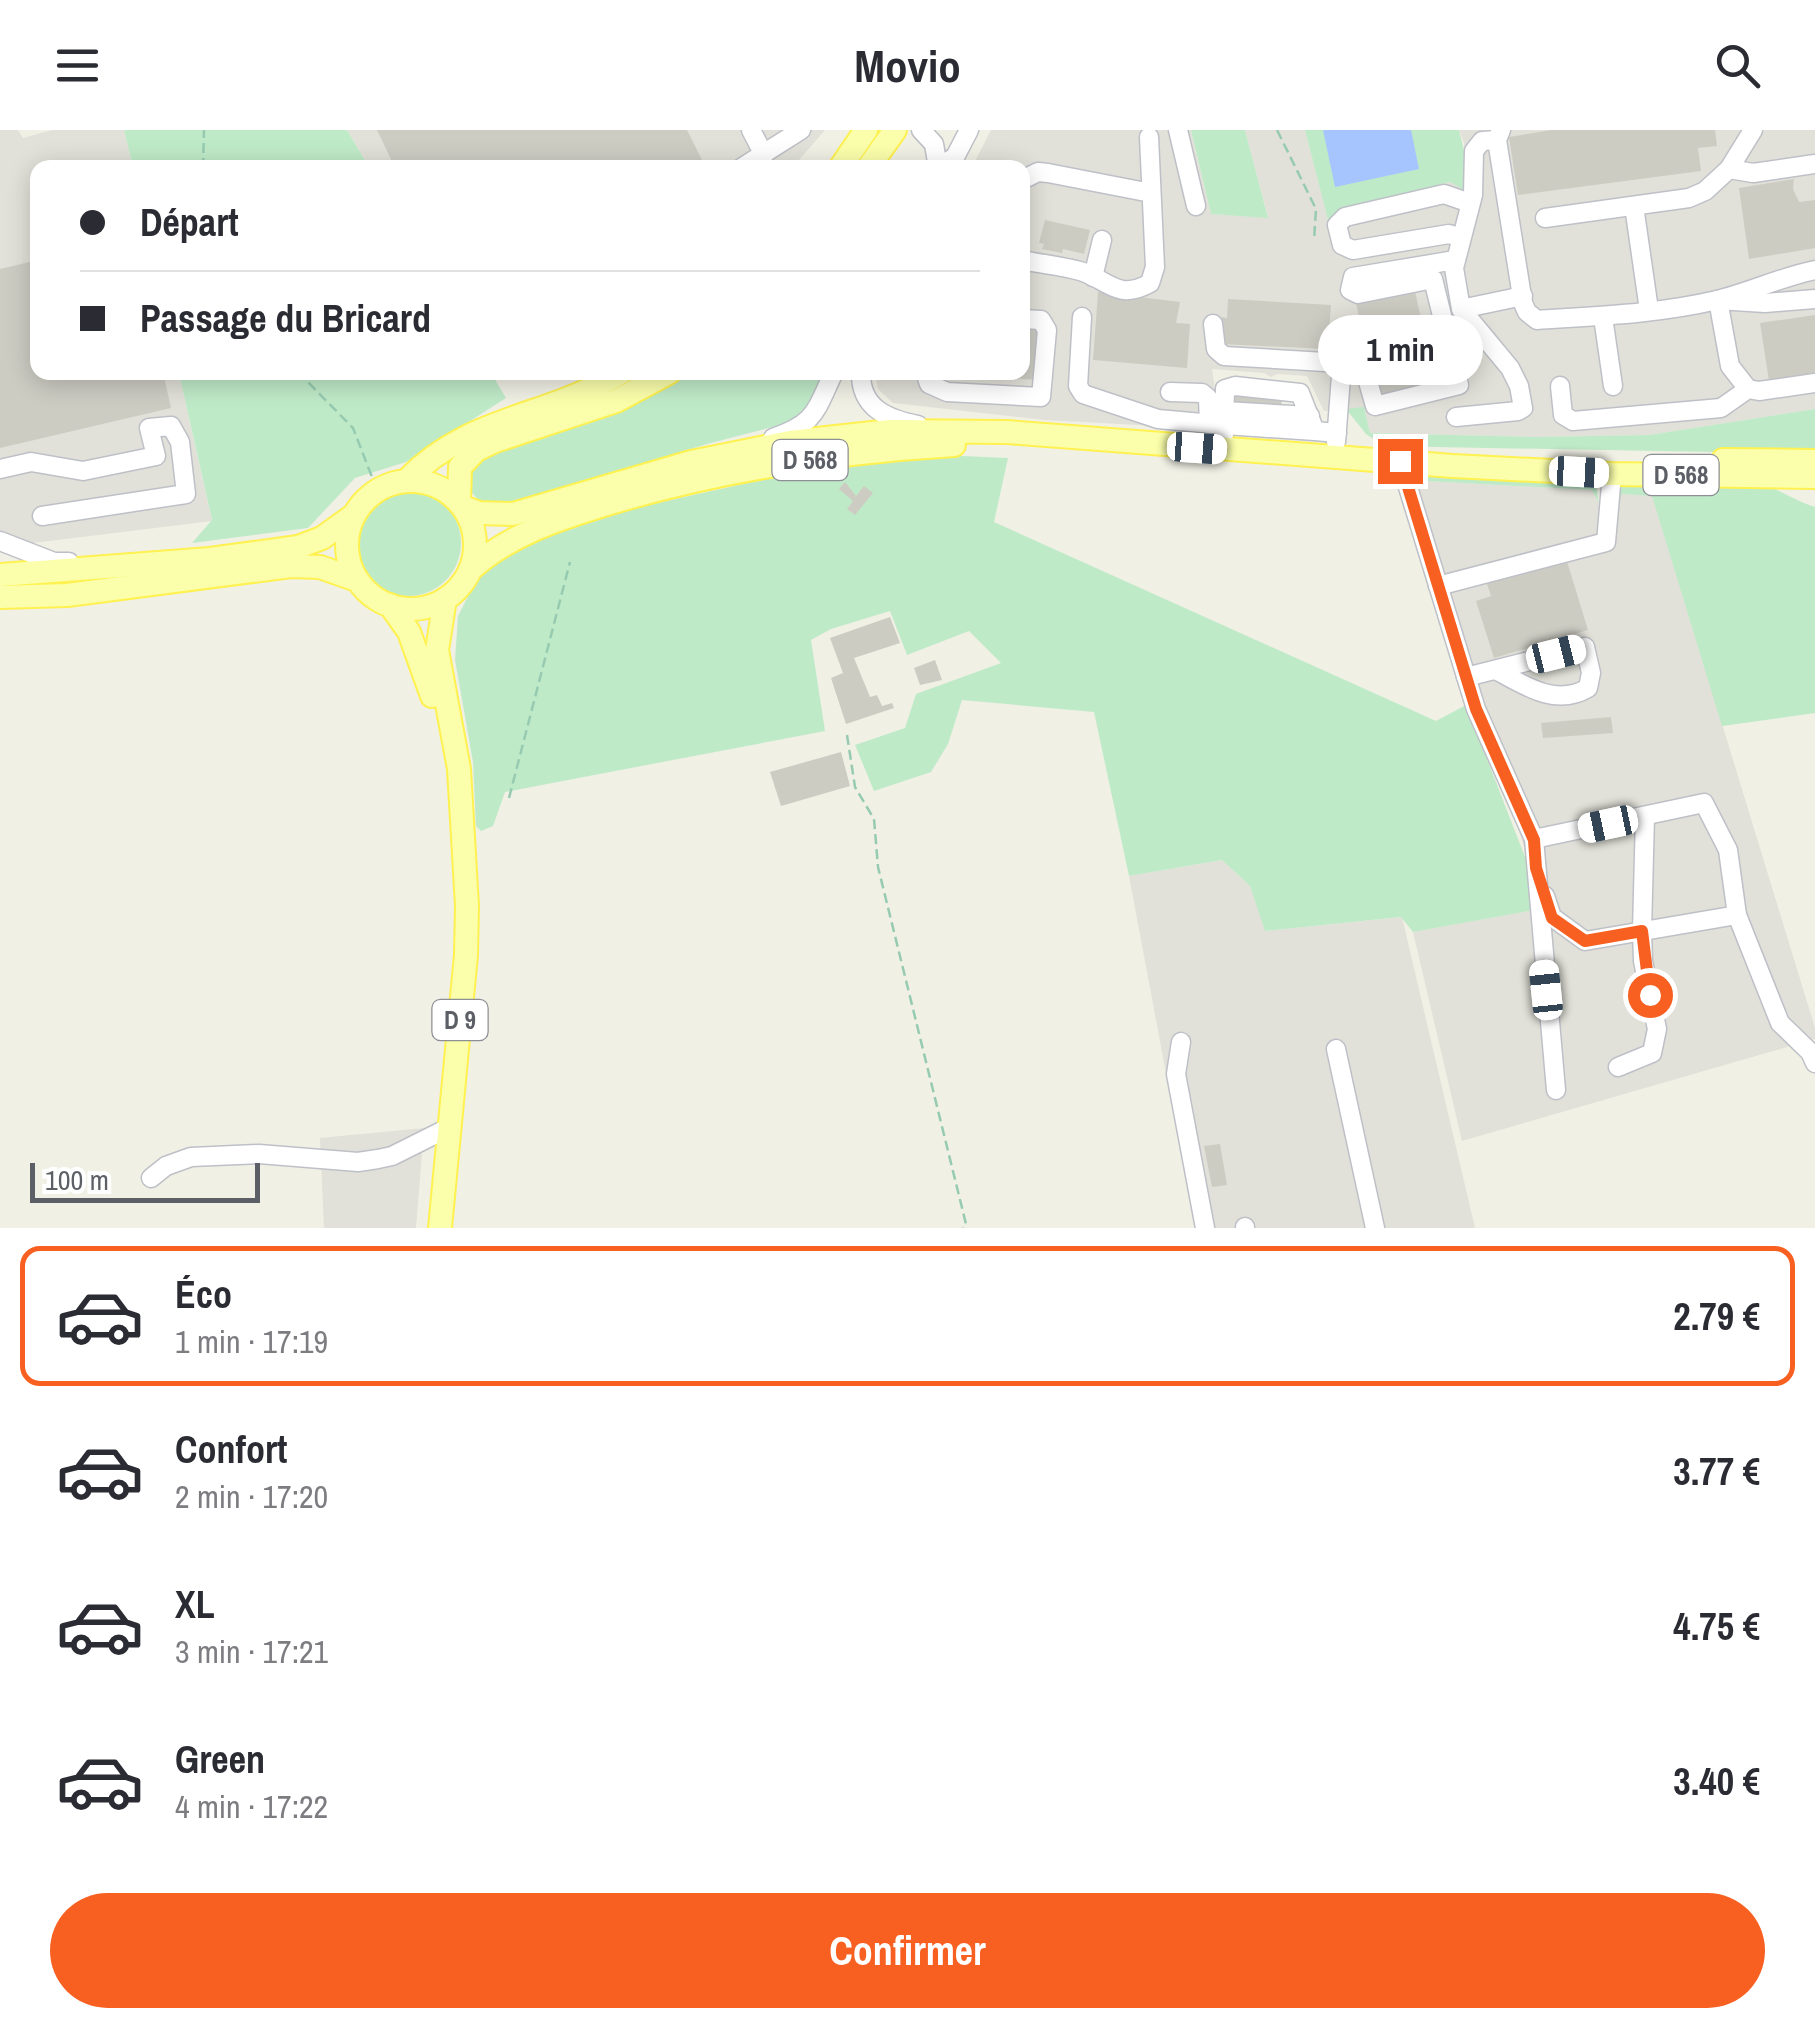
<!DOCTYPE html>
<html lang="fr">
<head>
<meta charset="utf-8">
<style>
  :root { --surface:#fff; --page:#f7f7f7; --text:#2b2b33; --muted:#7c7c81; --line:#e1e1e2; --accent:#f86022 }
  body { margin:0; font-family:"Archivo Narrow",sans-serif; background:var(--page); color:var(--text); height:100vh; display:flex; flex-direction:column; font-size:38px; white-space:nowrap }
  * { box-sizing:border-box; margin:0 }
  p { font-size:32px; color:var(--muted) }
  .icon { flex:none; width:55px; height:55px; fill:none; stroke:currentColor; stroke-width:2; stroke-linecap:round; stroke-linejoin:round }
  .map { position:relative; height:1098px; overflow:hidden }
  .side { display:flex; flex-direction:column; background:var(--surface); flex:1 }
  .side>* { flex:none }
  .guide { position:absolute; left:30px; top:30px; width:1000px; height:220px; border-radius:20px; box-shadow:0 5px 25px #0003; display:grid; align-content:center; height:220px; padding:0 50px; background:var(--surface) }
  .scale { position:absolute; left:30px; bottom:25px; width:230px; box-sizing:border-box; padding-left:10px; border:5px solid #5c5f66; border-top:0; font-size:28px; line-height:35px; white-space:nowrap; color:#5c5f66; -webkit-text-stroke:8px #fff; paint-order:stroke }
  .end { position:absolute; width:45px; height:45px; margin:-22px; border:12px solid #f86022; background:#fff; box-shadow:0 0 0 5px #fff }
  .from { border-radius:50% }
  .bubble { position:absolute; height:70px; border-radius:35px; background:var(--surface); box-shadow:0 5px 25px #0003; font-size:32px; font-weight:700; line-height:70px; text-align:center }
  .car { position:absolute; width:30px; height:60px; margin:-30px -15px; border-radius:12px; box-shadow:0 0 8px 2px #0007; background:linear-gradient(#fff 24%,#345 0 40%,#fff 0 76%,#345 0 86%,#fff 0) }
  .guide b { display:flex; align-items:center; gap:35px; height:95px; font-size:38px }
  .guide b+b { border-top:2px solid var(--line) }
  .guide i { width:25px; height:25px; background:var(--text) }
  ul { padding:18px 0 0; list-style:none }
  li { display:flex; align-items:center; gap:30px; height:140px; margin:0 20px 15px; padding:0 30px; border:5px solid transparent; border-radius:20px }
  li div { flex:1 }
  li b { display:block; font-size:38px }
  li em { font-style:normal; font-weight:700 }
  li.on { border-color:var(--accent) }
  li>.icon { width:90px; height:90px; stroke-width:1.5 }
  .button { display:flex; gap:20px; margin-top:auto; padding:20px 50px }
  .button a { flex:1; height:115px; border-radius:60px; background:var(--accent); color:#fff; font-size:40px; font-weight:700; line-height:115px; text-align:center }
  header { display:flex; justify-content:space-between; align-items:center; height:130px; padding:0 50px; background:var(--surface); font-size:45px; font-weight:700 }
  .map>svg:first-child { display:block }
  .industrial { fill:#e1e1d9 }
  .green { fill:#bfeac8 }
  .water { fill:#a6c5ff }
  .building { fill:#cdccc3 }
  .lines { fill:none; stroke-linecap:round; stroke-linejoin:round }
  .minor-casing { stroke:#bec0c7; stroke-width:21 }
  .major-casing { stroke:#fef150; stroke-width:26 }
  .path { stroke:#97cbb1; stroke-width:2.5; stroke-dasharray:10 5; stroke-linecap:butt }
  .minor { stroke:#fff; stroke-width:18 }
  .major { stroke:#fbffab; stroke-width:22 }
  .route { stroke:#f86022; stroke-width:12 }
  .labels { text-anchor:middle; stroke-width:10; stroke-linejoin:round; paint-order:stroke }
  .shield { fill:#fff; stroke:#8d8f94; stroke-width:2.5 }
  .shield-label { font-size:25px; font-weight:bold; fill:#5c5f66 }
</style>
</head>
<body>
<header><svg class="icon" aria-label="menu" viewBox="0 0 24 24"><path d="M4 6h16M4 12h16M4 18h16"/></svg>Movio<svg class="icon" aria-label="search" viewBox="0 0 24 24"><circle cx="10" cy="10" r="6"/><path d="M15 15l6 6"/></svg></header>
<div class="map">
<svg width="1815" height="1098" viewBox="0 0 1815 1098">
  <rect width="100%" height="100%" fill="#f0f0e5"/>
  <g class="industrial">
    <polygon points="0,0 18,0 23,8 52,0 124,0 133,37 38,38 38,242 179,243 212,391 0,417"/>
    <polygon points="347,0 825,0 792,38 369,37"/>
    <polygon points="991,0 1191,0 1211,84 1268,87 1245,0 1305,0 1328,89 1341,78 1450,52 1464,59 1464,13 1459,0 1815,0 1815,279 1649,305 1534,307 1370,303 1364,278 1324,281 1307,246 1277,244 1271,247 1264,243 1212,239 1219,286 1157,296 1044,290 893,273 878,259 875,243 1022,242 1022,38 972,37"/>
    <polygon points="1425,351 1592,360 1599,373 1616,376 1621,364 1652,365 1815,898 1815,909 1462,1011 1413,802 1533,780 1534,750 1415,359"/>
    <polygon points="1222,730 1250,756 1266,801 1402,787 1475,1098 1195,1098 1129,746"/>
    <polygon points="424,998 416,1098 324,1098 320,1008"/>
  </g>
  <g class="green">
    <polygon points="124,0 347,0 369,37 133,37"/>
    <polygon points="1191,0 1245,0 1268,88 1211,84"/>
    <polygon points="1305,0 1459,0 1465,24 1464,60 1450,52 1341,78 1328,90"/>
    <polygon points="179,243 491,243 506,268 406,332 355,348 308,398 192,413 212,390"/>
    <path d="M681 243H826C816 263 809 282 788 293L707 314 509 374H482L467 357 472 334C510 310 557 305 598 289 628 277 655 260 681 243Z"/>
    <polygon points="1364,277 1370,303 1534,307 1649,305 1815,279 1815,324 1384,316 1366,304 1346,279"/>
    <polygon points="940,325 1008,328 994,392 1436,591 1466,575 1534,750 1534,780 1413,802 1401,787 1265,801 1250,756 1222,730 1129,746 1094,582 962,570 948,614 931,642 874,661 855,615 905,598 916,564 1001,533 969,501 907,525 890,481 831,499 811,510 825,601 505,662 493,696 481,701 476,696 473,632 455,530 458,486 477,449 517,416 584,389 816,338"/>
    <polygon points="1430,341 1587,351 1596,356 1599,373 1592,360 1425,351 1415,359 1421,348"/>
    <path d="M1623 354H1763C1782 361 1796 371 1815 377V583L1722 596 1652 366 1622 364 1617 376 1616 362Z"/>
    <circle cx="408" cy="413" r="53"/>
  </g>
  <polygon class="water" points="1323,0 1411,0 1419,39 1335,57"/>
  <g class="building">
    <polygon points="377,0 687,0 702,30 688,38 629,38 627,32 616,38 395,38"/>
    <polygon points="1551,0 1715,0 1717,16 1698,18 1701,41 1518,65 1509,7"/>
    <polygon points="1794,49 1793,59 1799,72 1815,70 1815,118 1749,129 1739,58"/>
    <polygon points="1045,90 1090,100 1084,124 1063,119 1062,123 1042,119 1044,114 1039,113"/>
    <polygon points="38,130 38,242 163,242 171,278 0,318 0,139"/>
    <polygon points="1415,161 1435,254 1376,266 1356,173"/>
    <polygon points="1098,162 1180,172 1176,193 1190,194 1187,238 1093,230"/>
    <polygon points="1228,169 1331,175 1329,201 1334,202 1333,225 1328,224 1328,219 1220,214 1222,187 1227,188"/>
    <polygon points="1815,185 1815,244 1769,251 1760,193"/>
    <polygon points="1026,199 1041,199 1038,250 963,245 963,242 1022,242 1022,207 1025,208"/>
    <polygon points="1233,262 1282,265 1281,279 1232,275"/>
    <polygon points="845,352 856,366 864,356 873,363 855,385 847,379 853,371 839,359"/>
    <polygon points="1566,428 1588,500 1494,528 1476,471 1491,466 1486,451"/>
    <polygon points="890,487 900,513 854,528 870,567 877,565 882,576 892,573 894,578 846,594 831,548 843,543 830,508"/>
    <polygon points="935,530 942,550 920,555 914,538"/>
    <polygon points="1611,587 1613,603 1543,608 1541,593"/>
    <polygon points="841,622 850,656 781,676 770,642"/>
    <polygon points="1220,1014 1227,1055 1212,1057 1204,1016"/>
  </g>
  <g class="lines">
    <defs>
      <g id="minor">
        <polyline points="751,0 764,25"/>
        <polyline points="921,0 934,14 938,38"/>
        <polyline points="1178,0 1196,76"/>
        <path d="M1501 0 1497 10 1523 173 1527 182 1537 190C1597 186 1658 184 1717 170 1750 162 1781 147 1815 140"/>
        <polyline points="1753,0 1729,39 1753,43 1815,34"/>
        <polyline points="1497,10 1482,11 1474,21 1473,65 1454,138 1461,179 1523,166"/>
        <polyline points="939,36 955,27 969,0"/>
        <polyline points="741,38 801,0"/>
        <polyline points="1022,50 1038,42 1048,43 1151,63"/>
        <polyline points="1634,76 1649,180"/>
        <polyline points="1545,88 1689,68 1705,61 1729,39"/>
        <polyline points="1461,108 1449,104 1353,120 1342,115 1337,95 1345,87 1444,64 1470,73"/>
        <path d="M1022 130C1041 134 1062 136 1080 141 1106 148 1117 172 1150 153L1155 137 1149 7"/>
        <polyline points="1093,147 1102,110"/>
        <polyline points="1815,169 1765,173 1718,170 1730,236 1748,259 1759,261 1815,253"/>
        <polyline points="1082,187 1078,256 1083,264 1158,289 1224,295 1224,305"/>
        <polyline points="1603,187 1613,256"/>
        <polyline points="1213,194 1216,219 1224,226 1342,233 1336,312"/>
        <polyline points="1363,234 1375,276 1459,255 1433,149 1358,164 1350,160 1353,147 1455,130"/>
        <path d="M861 242C860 278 887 289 918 295"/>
        <polyline points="925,242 929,254 947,262 1041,267 1047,200 1041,190 1022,189"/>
        <polyline points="1560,256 1563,285 1573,291 1721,278 1748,259"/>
        <polyline points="1170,262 1202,263 1208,268 1209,294"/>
        <polyline points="1224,281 1310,286"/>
        <polyline points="1456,287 1518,281 1523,278 1519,256 1510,238 1461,179"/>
        <polyline points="1315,301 1224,295 1225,259 1235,256 1300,263 1315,301 1337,303"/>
        <path d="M773 308C816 293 815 282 834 242"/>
        <polyline points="1400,331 1476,579 1534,709 1556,960"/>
        <polyline points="0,339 31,332 83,341 156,326 149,298 171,296 180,312 186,364 42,386"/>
        <polyline points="0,411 54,432 69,432"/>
        <polyline points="1438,456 1606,412 1612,344"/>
        <path d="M1466 547 1585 517 1591 543 1588 558C1556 577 1525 556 1496 540"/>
        <polyline points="1534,709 1704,673 1728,720 1737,785 1585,811 1552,787 1545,766"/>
        <polyline points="1737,785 1780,893 1810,922 1815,933"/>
        <polyline points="1181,912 1176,944 1205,1098"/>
        <polyline points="1336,919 1375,1098"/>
        <polyline points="1618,937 1652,923 1657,899 1643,831 1642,801 1645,686"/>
        <polyline points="151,1048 166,1036 191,1027 259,1024 358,1032 378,1029 392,1026 450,997"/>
        <polyline points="1245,1098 1245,1097"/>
      </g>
      <g id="major">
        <polyline points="840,38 866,0"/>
        <polyline points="868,38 895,0"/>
        <polyline points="1723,330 1815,331"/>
        <path d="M406 351C469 285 548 288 622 242"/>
        <circle cx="411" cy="415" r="64"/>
        <polyline points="459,372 460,337 476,320 495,311 616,271 670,242"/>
        <polyline points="463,377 479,383 513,384 691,332 790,312 890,301 1007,302 1453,336 1612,344 1815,347"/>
        <path d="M470 440C508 405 558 389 607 374 720 340 837 322 954 315"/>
        <polyline points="0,445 210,429 298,417 322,408 354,385"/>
        <polyline points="0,467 67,465 291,436 320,437 357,450"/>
        <polyline points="390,475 409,502 432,566"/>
        <polyline points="440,1098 466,825 467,776 459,639 437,520 445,469"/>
      </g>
    </defs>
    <use href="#minor" class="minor-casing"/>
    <use href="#major" class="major-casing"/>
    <g class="path">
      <polyline points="1277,0 1316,79 1314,110"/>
      <polyline points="203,38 204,0"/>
      <polyline points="298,242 353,298 377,360"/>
      <polyline points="847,605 855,657 874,689 878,737 966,1094 963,1098"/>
      <polyline points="509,668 570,432"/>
    </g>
    <use href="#minor" class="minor"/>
    <use href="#major" class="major"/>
  </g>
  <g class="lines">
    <polyline class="route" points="1400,331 1476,579 1534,710 1536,738 1552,788 1585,811 1642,801 1650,865"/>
  </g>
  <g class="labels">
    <g class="shield">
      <rect x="772.5" y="310" width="75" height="40" rx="8"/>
      <rect x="1643.5" y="325" width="75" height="40" rx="8"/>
      <rect x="432.5" y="870" width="55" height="40" rx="8"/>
    </g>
    <g class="shield-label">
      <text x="810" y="339">D 568</text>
      <text x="1681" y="354">D 568</text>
      <text x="460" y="899">D 9</text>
    </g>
  </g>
</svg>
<div class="scale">100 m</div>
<i class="end from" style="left:1650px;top:865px"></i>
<i class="end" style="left:1400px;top:331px"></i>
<div class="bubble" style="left:1318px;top:185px;width:165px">1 min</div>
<i class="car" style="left:1197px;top:318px;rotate:94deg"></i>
<i class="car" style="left:1579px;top:342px;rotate:93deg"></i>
<i class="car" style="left:1556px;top:524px;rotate:76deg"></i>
<i class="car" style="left:1608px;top:694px;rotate:258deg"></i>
<i class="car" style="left:1546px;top:860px;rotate:354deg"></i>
<div class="guide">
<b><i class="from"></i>Départ</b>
<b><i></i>Passage du Bricard</b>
</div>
</div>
<section class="side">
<ul>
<li class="on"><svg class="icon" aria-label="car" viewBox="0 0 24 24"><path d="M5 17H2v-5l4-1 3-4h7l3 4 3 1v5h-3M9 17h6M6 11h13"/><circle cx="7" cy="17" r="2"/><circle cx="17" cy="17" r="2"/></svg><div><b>Éco</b><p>1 min · 17:19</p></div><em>2.79 €</em></li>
<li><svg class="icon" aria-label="car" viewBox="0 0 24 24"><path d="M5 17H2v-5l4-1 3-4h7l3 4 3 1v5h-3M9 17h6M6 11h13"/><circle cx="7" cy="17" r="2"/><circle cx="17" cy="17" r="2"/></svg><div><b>Confort</b><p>2 min · 17:20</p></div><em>3.77 €</em></li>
<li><svg class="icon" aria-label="car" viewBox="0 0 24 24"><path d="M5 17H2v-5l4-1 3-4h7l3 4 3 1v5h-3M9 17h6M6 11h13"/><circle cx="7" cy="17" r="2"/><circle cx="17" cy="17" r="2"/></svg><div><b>XL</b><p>3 min · 17:21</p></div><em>4.75 €</em></li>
<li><svg class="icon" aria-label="car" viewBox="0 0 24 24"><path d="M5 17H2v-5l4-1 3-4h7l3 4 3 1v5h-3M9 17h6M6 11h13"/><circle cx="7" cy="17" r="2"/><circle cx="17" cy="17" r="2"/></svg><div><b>Green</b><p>4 min · 17:22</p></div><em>3.40 €</em></li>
</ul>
<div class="button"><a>Confirmer</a></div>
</section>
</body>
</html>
